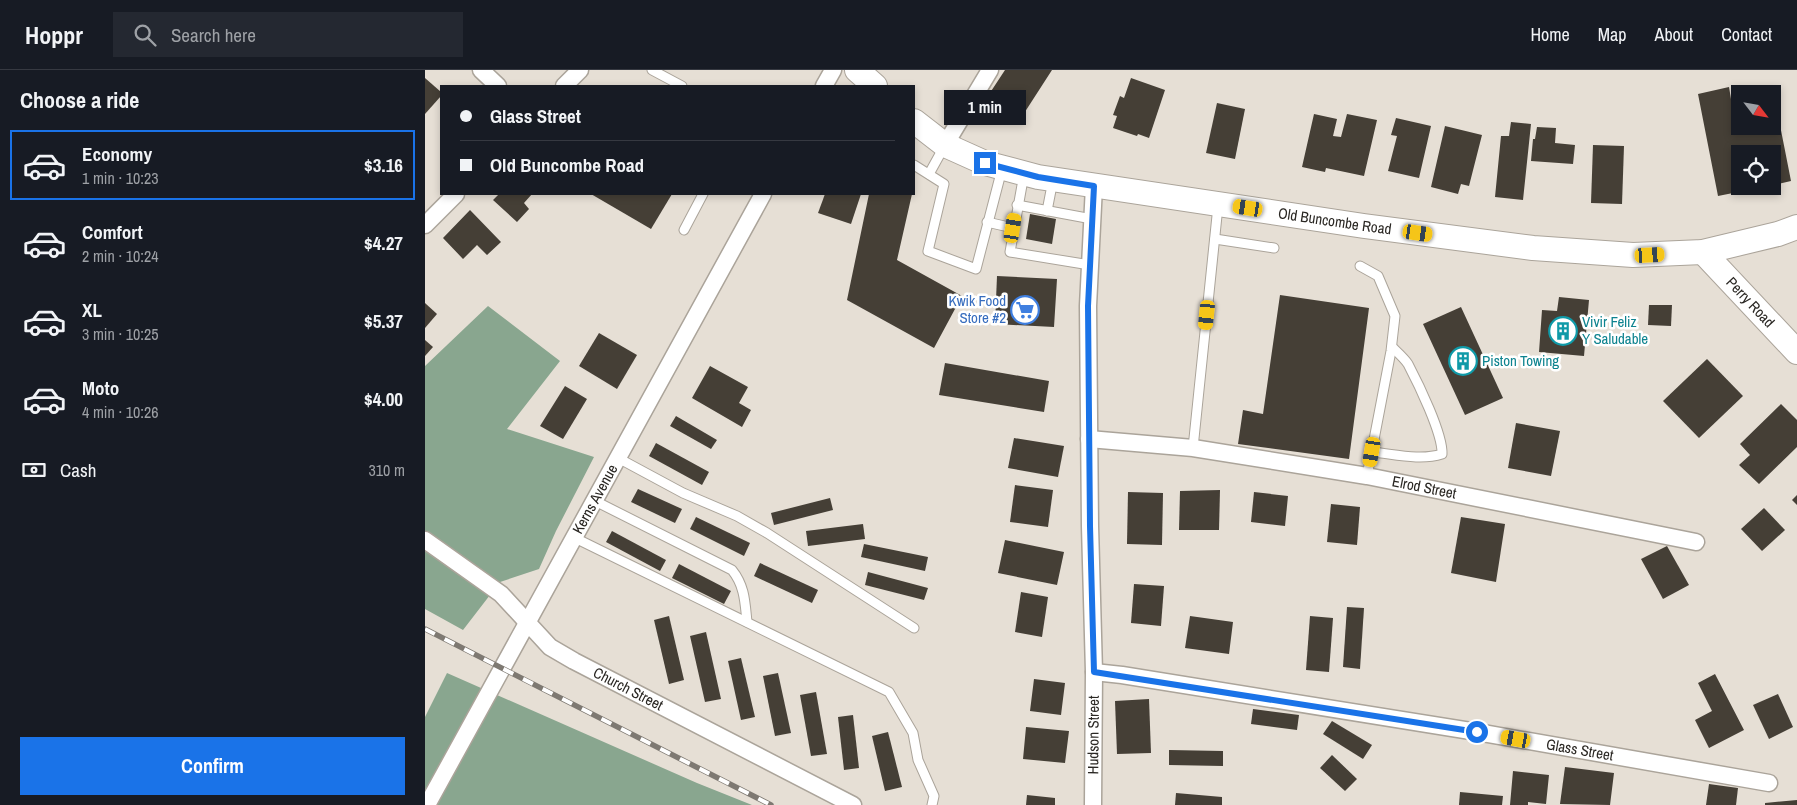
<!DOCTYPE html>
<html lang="en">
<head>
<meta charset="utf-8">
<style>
  :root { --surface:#171b24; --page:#242831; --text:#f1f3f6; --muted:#9ea1a6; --line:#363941; --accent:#1a73e8 }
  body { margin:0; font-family:"Archivo Narrow",sans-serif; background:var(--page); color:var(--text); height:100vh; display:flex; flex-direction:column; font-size:19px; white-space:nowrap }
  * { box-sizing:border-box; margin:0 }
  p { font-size:16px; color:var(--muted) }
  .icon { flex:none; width:28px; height:28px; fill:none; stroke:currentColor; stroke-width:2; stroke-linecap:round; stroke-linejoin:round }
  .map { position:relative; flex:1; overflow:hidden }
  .sheet { display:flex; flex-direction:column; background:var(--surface); width:425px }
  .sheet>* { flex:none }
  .top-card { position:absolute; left:15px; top:15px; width:475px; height:110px; border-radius:0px; box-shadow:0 2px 8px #0003; display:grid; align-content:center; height:110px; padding:0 20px; background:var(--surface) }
  .needle { width:32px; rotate:121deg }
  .tools { position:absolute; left:1306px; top:15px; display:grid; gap:10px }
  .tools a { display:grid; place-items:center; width:50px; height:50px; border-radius:0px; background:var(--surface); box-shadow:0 2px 8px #0003; font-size:25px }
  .end { position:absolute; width:22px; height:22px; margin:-11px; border:6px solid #1a73e8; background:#fff; box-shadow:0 0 0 2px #fff }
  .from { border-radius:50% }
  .bubble { position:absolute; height:35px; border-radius:0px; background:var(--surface); box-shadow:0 2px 8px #0003; font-size:16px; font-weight:700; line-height:35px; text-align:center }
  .car { position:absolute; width:15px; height:30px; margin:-15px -8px; border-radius:6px; box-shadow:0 0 4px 1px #0007; background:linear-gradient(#f5c518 24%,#345 0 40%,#f5c518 0 76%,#345 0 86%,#f5c518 0) }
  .top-card b { display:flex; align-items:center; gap:18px; height:48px; font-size:19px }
  .top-card b+b { border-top:1px solid var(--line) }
  .top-card i { width:12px; height:12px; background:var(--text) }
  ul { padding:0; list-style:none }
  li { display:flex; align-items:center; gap:15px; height:70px; margin:0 10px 8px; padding:0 10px; border:2px solid transparent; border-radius:0px }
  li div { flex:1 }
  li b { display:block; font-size:19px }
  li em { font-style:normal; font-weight:700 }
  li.on { border-color:var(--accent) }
  li>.icon { width:45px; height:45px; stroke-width:1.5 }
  h2 { padding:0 20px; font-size:22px; line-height:60px }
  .pay { display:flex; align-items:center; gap:12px; height:55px; padding:0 20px; font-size:19px }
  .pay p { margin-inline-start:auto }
  .action { display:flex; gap:10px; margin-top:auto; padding:10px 20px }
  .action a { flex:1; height:58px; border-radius:0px; background:var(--accent); color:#fff; font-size:20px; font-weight:700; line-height:58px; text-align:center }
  header { display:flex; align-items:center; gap:30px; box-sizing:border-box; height:70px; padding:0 25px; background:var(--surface); border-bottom:1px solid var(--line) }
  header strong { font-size:24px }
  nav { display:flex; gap:28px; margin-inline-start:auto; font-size:18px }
  .search { width:350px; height:45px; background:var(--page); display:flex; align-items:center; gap:12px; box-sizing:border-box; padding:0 18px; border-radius:0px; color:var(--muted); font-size:19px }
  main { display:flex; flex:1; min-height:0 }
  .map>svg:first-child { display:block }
  .forest { fill:#89a68f }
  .building { fill:#453f36 }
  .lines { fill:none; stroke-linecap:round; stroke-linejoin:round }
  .lane-casing { stroke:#aba49a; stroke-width:11 }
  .street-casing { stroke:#aba49a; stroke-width:19 }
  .secondary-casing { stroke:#aba49a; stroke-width:26 }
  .lane { stroke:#fff; stroke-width:9 }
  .street { stroke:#fff; stroke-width:16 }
  .secondary { stroke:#fff; stroke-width:24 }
  .rail-casing { stroke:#7e7972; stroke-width:5.5 }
  .rail { stroke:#fff; stroke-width:4; stroke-dasharray:11; stroke-linecap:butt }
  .route { stroke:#1a73e8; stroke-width:6 }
  .labels { text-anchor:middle; stroke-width:5; stroke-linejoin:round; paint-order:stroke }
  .street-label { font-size:15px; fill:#2a2723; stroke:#fff }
  .shop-label { font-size:15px; fill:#366cbe; stroke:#fff; text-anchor:end }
  .culture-label { font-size:15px; fill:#0d838f; stroke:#fff; text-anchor:start }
</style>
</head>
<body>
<header>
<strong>Hoppr</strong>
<div class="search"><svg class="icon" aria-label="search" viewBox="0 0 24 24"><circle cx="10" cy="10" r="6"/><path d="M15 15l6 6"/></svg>Search here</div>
<nav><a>Home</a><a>Map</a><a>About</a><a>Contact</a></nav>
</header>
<main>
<section class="sheet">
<h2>Choose a ride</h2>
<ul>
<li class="on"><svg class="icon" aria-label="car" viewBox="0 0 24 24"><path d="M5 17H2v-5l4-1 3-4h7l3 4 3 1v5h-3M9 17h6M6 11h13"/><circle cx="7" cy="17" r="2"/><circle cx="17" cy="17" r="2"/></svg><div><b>Economy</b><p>1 min · 10:23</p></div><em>$3.16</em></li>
<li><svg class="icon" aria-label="car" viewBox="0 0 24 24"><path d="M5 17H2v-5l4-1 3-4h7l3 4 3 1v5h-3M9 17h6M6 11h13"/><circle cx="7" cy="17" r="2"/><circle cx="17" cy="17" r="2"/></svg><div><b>Comfort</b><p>2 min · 10:24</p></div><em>$4.27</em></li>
<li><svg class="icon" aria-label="car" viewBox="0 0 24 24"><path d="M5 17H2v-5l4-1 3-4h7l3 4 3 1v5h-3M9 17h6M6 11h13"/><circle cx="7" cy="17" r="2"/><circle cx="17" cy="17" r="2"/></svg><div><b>XL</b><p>3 min · 10:25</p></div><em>$5.37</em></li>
<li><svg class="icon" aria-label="car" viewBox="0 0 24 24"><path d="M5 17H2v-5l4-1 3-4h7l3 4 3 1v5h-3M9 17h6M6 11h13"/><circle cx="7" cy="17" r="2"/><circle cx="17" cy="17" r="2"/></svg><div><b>Moto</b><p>4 min · 10:26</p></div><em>$4.00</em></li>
</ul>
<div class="pay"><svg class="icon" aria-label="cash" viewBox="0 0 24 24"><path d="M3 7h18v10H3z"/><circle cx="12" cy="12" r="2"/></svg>Cash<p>310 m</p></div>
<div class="action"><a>Confirm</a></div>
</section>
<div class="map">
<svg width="1372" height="735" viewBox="0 0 1372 735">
  <rect width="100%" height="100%" fill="#e6dfd5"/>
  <g class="forest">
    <polygon points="63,236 135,291 82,359 169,387 131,461 114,499 75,512 38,560 0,539 0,296"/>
    <polygon points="22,603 272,713 327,735 0,735 0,647"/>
  </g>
  <g class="building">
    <polygon points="580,0 627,0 596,48 580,37 574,46 557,35"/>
    <polygon points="0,8 16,22 16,26 0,44"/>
    <polygon points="706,8 740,20 724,68 713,64 712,66 688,58 692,46 688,45 695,26 699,28"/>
    <polygon points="1304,17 1306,29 1315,27 1315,56 1348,56 1348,41 1352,40 1366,111 1348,115 1348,84 1315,84 1315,116 1338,117 1293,126 1273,24"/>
    <polygon points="792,33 820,39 810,89 781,83"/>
    <polygon points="889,44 912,49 908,66 916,67 922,44 952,50 939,106 901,98 900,102 877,97"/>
    <polygon points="971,48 1006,56 994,108 963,101 972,66 966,65"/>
    <polygon points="1086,52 1106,54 1098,130 1070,127 1076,66 1084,66"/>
    <polygon points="1020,56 1057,65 1044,116 1036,114 1033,124 1006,117"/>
    <polygon points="1112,57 1131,58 1130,73 1150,75 1148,94 1106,91 1108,69 1110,69"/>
    <polygon points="1168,75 1199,76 1197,134 1166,133"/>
    <polygon points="74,124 107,124 99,133 104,139 92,152 68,130"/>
    <polygon points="166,124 247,124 226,159"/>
    <polygon points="400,124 436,124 426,154 393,143"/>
    <polygon points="444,124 487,124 472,190 537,226 509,278 422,230"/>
    <polygon points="45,140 76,172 62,185 52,175 38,189 18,168"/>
    <polygon points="605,144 631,149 627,174 601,169"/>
    <polygon points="572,206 632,209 629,257 570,254"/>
    <polygon points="855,225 944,238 924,389 813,374 818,340 838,344"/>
    <polygon points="1134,227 1164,230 1159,286 1114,282 1117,240 1132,241"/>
    <polygon points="0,233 12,244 0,258"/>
    <polygon points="1224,235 1247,235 1246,256 1223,255"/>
    <polygon points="1036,237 1078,328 1040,345 998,254"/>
    <polygon points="174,263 212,285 192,319 154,296"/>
    <polygon points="0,270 8,277 0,286"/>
    <polygon points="1282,289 1318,326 1274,368 1238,331"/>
    <polygon points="520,293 624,311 619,342 514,325"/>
    <polygon points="285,296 323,317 314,333 326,340 317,357 267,328"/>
    <polygon points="140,316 162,329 138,369 115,356"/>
    <polygon points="1356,334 1372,350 1372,377 1334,414 1314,395 1325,385 1315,374"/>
    <polygon points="251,346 292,370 286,379 245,356"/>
    <polygon points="1091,353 1135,361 1126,406 1083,398"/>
    <polygon points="589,368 639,376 633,407 583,398"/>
    <polygon points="231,373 284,402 277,415 224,386"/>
    <polygon points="590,415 628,420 623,457 585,452"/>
    <polygon points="213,419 257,439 250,453 206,432"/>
    <polygon points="795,420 794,460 754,460 755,421"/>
    <polygon points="703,422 738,423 737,475 702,474"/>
    <polygon points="829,422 863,426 860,456 826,452"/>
    <polygon points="1372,425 1372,435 1367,430"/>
    <polygon points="405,428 408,440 349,455 346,443"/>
    <polygon points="906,434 935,437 932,475 902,472"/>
    <polygon points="1339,438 1360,460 1337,481 1316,459"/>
    <polygon points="271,447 325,473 319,486 265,459"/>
    <polygon points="1036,447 1080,454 1071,512 1026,503"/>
    <polygon points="438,454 440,469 383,476 381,461"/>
    <polygon points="187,461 241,490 235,501 181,472"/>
    <polygon points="580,470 639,482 632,515 573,503"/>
    <polygon points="439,474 503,487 500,501 436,487"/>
    <polygon points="1242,476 1264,515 1238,529 1216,489"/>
    <polygon points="335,493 393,520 387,533 329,506"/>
    <polygon points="254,494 306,521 299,534 247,508"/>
    <polygon points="443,502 503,518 499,530 440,515"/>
    <polygon points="709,514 739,516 736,556 706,553"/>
    <polygon points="596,522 623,527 617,567 590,562"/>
    <polygon points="922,537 939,538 935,599 918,597"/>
    <polygon points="244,546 259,610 244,614 229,550"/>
    <polygon points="765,546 808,552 804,584 760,578"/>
    <polygon points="885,546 908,548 904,602 881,600"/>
    <polygon points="281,562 296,629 280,632 265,566"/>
    <polygon points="316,588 330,647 316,650 303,591"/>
    <polygon points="353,603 366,663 350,666 338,606"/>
    <polygon points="1290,604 1319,660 1284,678 1270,650 1287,641 1273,613"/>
    <polygon points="609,609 640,613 636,645 605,641"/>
    <polygon points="391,622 402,684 386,686 375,625"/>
    <polygon points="1353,624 1368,657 1344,669 1328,635"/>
    <polygon points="724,629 726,683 692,684 690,631"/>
    <polygon points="828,639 874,645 872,660 826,654"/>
    <polygon points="428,645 434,698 419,700 413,647"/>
    <polygon points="907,651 947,675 938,689 898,664"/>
    <polygon points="601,657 644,661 640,693 598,689"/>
    <polygon points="463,662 477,717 460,721 447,666"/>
    <polygon points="744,680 798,681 798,696 744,695"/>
    <polygon points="907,685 932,709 920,721 895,698"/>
    <polygon points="1140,697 1189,703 1185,735 1135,734"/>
    <polygon points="1088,701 1124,705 1121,734 1103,732 1103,735 1085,735"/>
    <polygon points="1284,714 1313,718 1311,735 1281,735"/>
    <polygon points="1035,722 1078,726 1077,735 1034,735"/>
    <polygon points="751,723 797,727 797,735 750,735"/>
    <polygon points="602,725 630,728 630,735 601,735"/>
    <polygon points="1372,730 1372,735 1340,735 1340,733"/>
  </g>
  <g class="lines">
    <defs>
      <g id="lane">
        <polyline points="227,0 257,16"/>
        <polyline points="489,95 519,114 503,181 551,199 577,99"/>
        <polyline points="504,104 520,75"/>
        <polyline points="599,104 585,182 665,195"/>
        <polyline points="592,135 667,149"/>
        <polyline points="622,141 628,110"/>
        <polyline points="562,152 588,158"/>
        <polyline points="259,160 278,124"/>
        <polyline points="790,169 849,178"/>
        <polyline points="935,196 953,206 970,246 966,281 942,406"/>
        <polyline points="768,378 793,136"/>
        <path d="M947 382C969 384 995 391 1017 384 1018 364 993 313 983 294 979 288 972 282 967 277"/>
        <polyline points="193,388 258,423 312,446 342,463 489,558"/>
        <path d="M170 431 307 500C320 516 320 533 322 552"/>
        <polyline points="150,468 464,622 488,663 493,690 509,726 507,735"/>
      </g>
      <g id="street">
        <polyline points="56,0 73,16"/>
        <polyline points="139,16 155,0"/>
        <polyline points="399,16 408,0"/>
        <polyline points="520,75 565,0"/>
        <polyline points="0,155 31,124"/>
        <path id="s1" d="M664 369 768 378 942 406 1271 472"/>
        <path id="s2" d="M0 470 76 524 125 577 149 591 428 735"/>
        <path id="s3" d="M669 602 697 605 1052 662 1344 713"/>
        <path id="s4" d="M2 735 338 124"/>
        <path id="s5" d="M668 735 669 602 665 456 663 236 669 116"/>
      </g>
      <g id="secondary">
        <polyline points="432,0 450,16"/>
        <path id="s6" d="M489 51 520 75 560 93 613 107 939 156 1108 178 1208 185 1278 182 1353 164 1372 157"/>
        <path id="s7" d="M1278 182 1372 282"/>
      </g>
    </defs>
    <use href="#lane" class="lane-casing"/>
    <use href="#street" class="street-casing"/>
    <use href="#secondary" class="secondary-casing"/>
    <use href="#lane" class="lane"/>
    <use href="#street" class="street"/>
    <use href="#secondary" class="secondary"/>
    <defs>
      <polyline id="rail" points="0,559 346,735"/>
    </defs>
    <use href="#rail" class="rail-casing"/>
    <use href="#rail" class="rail"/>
  </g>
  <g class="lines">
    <polyline class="route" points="560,93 613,107 669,116 663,236 665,456 669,602 1052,662"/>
  </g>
  <defs>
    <symbol id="supermarket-ring" viewBox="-11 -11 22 22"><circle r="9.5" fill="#fff" stroke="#3f7fe0" stroke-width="1.5"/><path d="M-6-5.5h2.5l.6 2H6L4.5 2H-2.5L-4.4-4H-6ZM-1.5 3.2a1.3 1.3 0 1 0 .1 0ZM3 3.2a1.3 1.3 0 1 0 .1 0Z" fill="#3f7fe0"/></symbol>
    <symbol id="building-ring" viewBox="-11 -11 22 22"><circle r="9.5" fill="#fff" stroke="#0f9aa8" stroke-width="1.5"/><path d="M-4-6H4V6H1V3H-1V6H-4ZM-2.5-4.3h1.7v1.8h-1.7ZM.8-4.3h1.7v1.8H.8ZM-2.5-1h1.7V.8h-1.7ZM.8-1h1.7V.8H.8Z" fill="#0f9aa8"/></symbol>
  </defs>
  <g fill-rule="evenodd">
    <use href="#supermarket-ring" x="584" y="224" width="32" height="32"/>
    <use href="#building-ring" x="1122" y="245" width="32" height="32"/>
    <use href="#building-ring" x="1022" y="275" width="32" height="32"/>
  </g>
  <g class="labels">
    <g class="street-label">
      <text dy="5" stroke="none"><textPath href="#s6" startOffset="438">Old Buncombe Road</textPath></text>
      <text dy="5" stroke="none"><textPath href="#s7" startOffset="69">Perry Road</textPath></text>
      <text dy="5" stroke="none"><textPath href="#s1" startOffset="339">Elrod Street</textPath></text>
      <text dy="5" stroke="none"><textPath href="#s4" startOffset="349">Kerns Avenue</textPath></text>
      <text dy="5" stroke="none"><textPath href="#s2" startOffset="254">Church Street</textPath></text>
      <text dy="5" stroke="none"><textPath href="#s5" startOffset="70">Hudson Street</textPath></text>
      <text dy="5" stroke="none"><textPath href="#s3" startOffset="492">Glass Street</textPath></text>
    </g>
    <g class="shop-label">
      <text x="581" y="236">Kwik Food<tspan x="581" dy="17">Store #2</tspan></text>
    </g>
    <g class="culture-label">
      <text x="1157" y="257">Vivir Feliz<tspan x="1157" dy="17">Y Saludable</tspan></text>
      <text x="1057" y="296">Piston Towing</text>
    </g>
  </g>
</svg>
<div class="tools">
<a><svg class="needle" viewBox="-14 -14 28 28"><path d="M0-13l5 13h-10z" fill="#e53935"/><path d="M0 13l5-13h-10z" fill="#9ea1a6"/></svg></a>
<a><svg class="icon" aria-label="locate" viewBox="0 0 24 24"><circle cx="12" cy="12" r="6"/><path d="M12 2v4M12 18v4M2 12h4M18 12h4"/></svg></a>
</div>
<i class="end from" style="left:1052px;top:662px"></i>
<i class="end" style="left:560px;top:93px"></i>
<div class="bubble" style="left:519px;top:20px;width:82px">1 min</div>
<i class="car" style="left:823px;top:138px;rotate:279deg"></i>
<i class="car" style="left:588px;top:158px;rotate:9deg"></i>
<i class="car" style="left:993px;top:163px;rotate:98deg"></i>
<i class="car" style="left:1225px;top:185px;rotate:87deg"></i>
<i class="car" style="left:782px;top:245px;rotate:186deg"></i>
<i class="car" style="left:947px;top:382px;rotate:190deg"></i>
<i class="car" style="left:1091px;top:669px;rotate:280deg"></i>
<div class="top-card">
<b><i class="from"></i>Glass Street</b>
<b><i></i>Old Buncombe Road</b>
</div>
</div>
</main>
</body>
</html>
